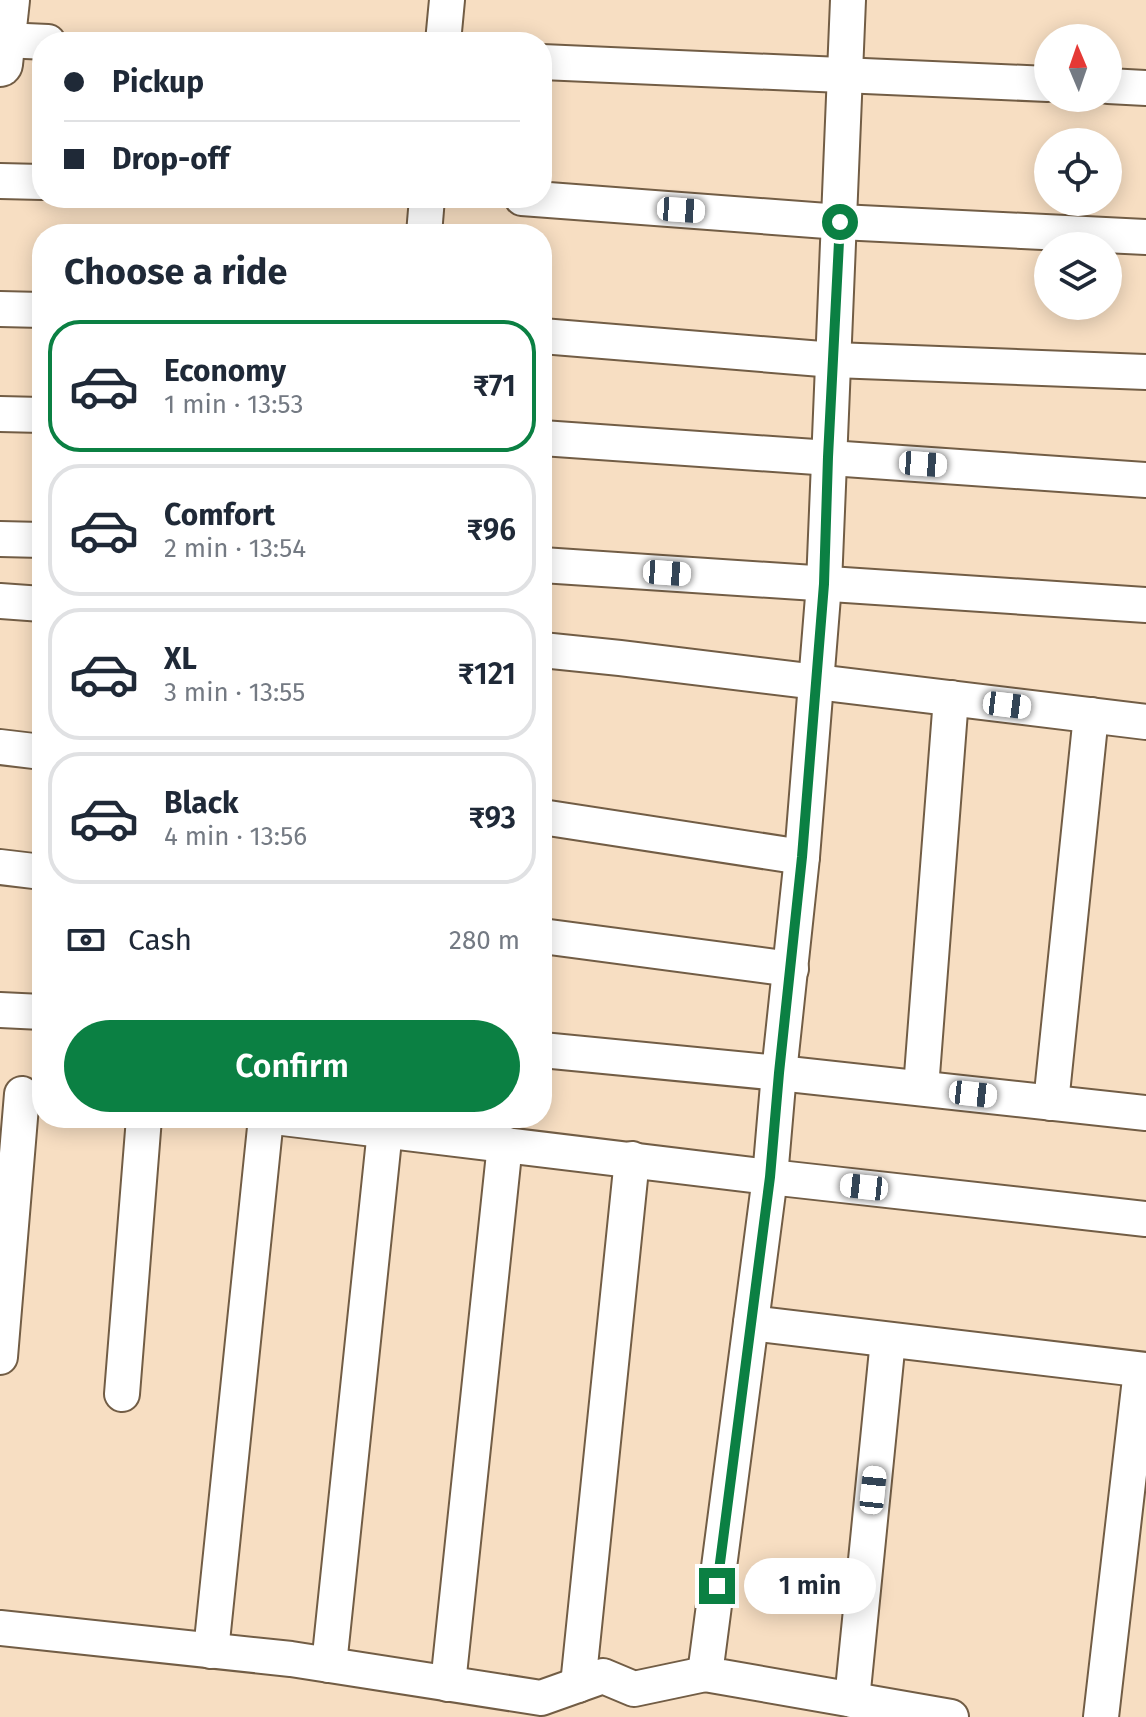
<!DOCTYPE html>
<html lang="en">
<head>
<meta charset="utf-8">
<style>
  :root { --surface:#fff; --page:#f6f6f7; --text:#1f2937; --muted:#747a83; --line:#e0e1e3; --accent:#0b8043 }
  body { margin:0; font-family:"Fira Sans",sans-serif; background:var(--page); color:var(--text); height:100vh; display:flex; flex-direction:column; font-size:30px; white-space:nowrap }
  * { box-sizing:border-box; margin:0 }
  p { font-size:26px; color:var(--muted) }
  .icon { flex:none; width:44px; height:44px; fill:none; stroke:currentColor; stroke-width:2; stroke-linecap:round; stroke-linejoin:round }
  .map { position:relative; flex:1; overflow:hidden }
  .side { position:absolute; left:32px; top:224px; width:520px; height:904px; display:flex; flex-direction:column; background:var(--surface); border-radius:32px; box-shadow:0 4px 20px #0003 }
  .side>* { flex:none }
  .hud { position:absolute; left:32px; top:32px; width:520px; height:176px; border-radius:32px; box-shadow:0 4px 20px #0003; display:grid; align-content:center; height:176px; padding:0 32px; background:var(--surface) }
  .needle { width:52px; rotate:358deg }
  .buttons { position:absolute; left:1034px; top:24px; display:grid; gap:16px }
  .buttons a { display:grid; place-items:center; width:88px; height:88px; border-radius:50%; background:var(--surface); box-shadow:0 4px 20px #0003; font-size:40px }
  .end { position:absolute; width:36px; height:36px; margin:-18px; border:10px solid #0b8043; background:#fff; box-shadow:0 0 0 4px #fff }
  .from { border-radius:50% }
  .bubble { position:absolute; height:56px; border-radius:28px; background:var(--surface); box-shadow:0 4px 20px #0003; font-size:26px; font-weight:600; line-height:56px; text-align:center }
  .car { position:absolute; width:24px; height:48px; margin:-24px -12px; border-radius:10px; box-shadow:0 0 6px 2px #0007; background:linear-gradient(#fff 24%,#345 0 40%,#fff 0 76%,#345 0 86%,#fff 0) }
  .hud b { display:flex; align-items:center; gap:28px; height:76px; font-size:30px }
  .hud b+b { border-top:2px solid var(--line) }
  .hud i { width:20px; height:20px; background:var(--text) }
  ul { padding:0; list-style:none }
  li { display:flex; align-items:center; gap:24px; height:132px; margin:0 16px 12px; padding:0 16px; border:4px solid var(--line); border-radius:32px }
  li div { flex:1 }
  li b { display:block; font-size:30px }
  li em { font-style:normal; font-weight:600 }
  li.selected { border-color:var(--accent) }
  li>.icon { width:72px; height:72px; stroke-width:1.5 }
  h2 { padding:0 32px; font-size:36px; line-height:96px }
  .pay { display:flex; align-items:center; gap:20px; height:88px; padding:0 32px; font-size:30px }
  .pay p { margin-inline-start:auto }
  .primary-button { display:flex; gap:16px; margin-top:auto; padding:16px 32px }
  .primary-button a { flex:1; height:92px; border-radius:48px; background:var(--accent); color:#fff; font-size:32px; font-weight:600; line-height:92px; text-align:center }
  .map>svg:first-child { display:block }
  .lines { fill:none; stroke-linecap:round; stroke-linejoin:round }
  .street-casing { stroke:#725d45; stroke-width:38 }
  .secondary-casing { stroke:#725d45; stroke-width:48 }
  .street { stroke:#fff; stroke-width:34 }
  .secondary { stroke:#fff; stroke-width:44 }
  .route { stroke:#0b8043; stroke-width:10 }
</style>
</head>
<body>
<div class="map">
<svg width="1146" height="1717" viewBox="0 0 1146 1717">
  <rect width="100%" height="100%" fill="#f7dec2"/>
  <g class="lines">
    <defs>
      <g id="street">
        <polyline points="848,0 824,584 802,857 779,1073 770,1177 705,1674 951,1717"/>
        <polyline points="3,40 48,42"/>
        <polyline points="443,42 447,0"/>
        <polyline points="542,62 1048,84"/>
        <polyline points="1108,86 1146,88"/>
        <polyline points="0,181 42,182"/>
        <polyline points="522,198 840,222 1146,237"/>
        <polyline points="424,234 427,198"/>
        <polyline points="0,309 42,310"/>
        <polyline points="542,336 834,360 1146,372"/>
        <polyline points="0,414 42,415"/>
        <polyline points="542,438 1146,480"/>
        <polyline points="0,539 42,540"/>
        <polyline points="542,565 1146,605"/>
        <polyline points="0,601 42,604"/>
        <polyline points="542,650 620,658 1146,722"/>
        <polyline points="0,747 42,752"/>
        <polyline points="542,817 802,857"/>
        <polyline points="0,867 42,872"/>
        <polyline points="542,936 791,969"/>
        <polyline points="0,1010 42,1012"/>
        <polyline points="542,1050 779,1073 1146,1113"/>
        <polyline points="921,1088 951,698"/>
        <polyline points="1051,1103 1091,715"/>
        <polyline points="283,1118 770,1177 1146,1219"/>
        <polyline points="751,1323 1146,1370"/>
        <polyline points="0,1357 22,1094"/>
        <polyline points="122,1394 144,1118"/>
        <polyline points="0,1628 291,1659 541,1698 603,1676 634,1689 705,1674"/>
        <polyline points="211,1651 266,1118"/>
        <polyline points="329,1665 385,1130"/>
        <polyline points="448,1684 505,1144"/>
        <polyline points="578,1685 632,1159"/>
        <polyline points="852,1700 888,1340"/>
        <polyline points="1101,1717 1141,1370"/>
      </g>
      <polyline id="secondary" points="0,64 7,0"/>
    </defs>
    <use href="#street" class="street-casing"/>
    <use href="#secondary" class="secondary-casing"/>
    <use href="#street" class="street"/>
    <use href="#secondary" class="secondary"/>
  </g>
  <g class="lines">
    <polyline class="route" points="717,1586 770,1177 779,1073 802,857 824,584 828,457 840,222"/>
  </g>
</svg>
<div class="buttons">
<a><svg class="needle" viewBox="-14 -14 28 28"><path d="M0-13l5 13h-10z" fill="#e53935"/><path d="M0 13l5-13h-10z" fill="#747a83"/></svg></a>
<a><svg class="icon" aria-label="locate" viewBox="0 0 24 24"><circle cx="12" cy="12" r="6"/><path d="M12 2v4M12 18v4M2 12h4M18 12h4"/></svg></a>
<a><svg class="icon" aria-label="layers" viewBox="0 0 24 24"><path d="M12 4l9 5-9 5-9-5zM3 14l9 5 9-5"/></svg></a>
</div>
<i class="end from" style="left:840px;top:222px"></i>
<i class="end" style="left:717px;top:1586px"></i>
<div class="bubble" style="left:744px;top:1558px;width:132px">1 min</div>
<i class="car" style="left:681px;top:210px;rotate:94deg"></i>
<i class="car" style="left:923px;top:464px;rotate:94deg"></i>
<i class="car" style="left:667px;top:573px;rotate:94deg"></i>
<i class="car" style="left:1007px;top:705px;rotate:97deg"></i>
<i class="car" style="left:973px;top:1094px;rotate:96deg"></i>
<i class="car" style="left:864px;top:1187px;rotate:276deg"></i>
<i class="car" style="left:873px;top:1490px;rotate:6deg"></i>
<div class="hud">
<b><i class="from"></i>Pickup</b>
<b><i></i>Drop-off</b>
</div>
<section class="side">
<h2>Choose a ride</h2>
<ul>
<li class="selected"><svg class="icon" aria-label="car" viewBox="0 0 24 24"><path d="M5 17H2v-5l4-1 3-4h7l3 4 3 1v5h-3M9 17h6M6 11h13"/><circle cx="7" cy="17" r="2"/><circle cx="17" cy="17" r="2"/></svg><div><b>Economy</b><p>1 min · 13:53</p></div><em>₹71</em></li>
<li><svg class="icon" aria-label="car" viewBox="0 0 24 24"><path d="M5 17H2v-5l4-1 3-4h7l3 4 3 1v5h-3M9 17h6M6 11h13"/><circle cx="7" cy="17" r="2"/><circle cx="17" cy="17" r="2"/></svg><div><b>Comfort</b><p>2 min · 13:54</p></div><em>₹96</em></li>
<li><svg class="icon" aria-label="car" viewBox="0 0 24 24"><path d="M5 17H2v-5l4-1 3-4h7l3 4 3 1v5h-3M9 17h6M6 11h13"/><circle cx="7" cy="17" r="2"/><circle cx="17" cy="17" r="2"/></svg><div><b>XL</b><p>3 min · 13:55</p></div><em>₹121</em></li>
<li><svg class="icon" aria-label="car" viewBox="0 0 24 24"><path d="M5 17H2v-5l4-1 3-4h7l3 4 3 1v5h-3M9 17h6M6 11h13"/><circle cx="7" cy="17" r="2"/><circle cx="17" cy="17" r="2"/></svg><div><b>Black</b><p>4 min · 13:56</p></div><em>₹93</em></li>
</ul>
<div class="pay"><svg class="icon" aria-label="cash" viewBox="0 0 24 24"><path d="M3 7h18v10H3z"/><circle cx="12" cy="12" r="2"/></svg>Cash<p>280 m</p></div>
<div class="primary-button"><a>Confirm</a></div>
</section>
</div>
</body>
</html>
